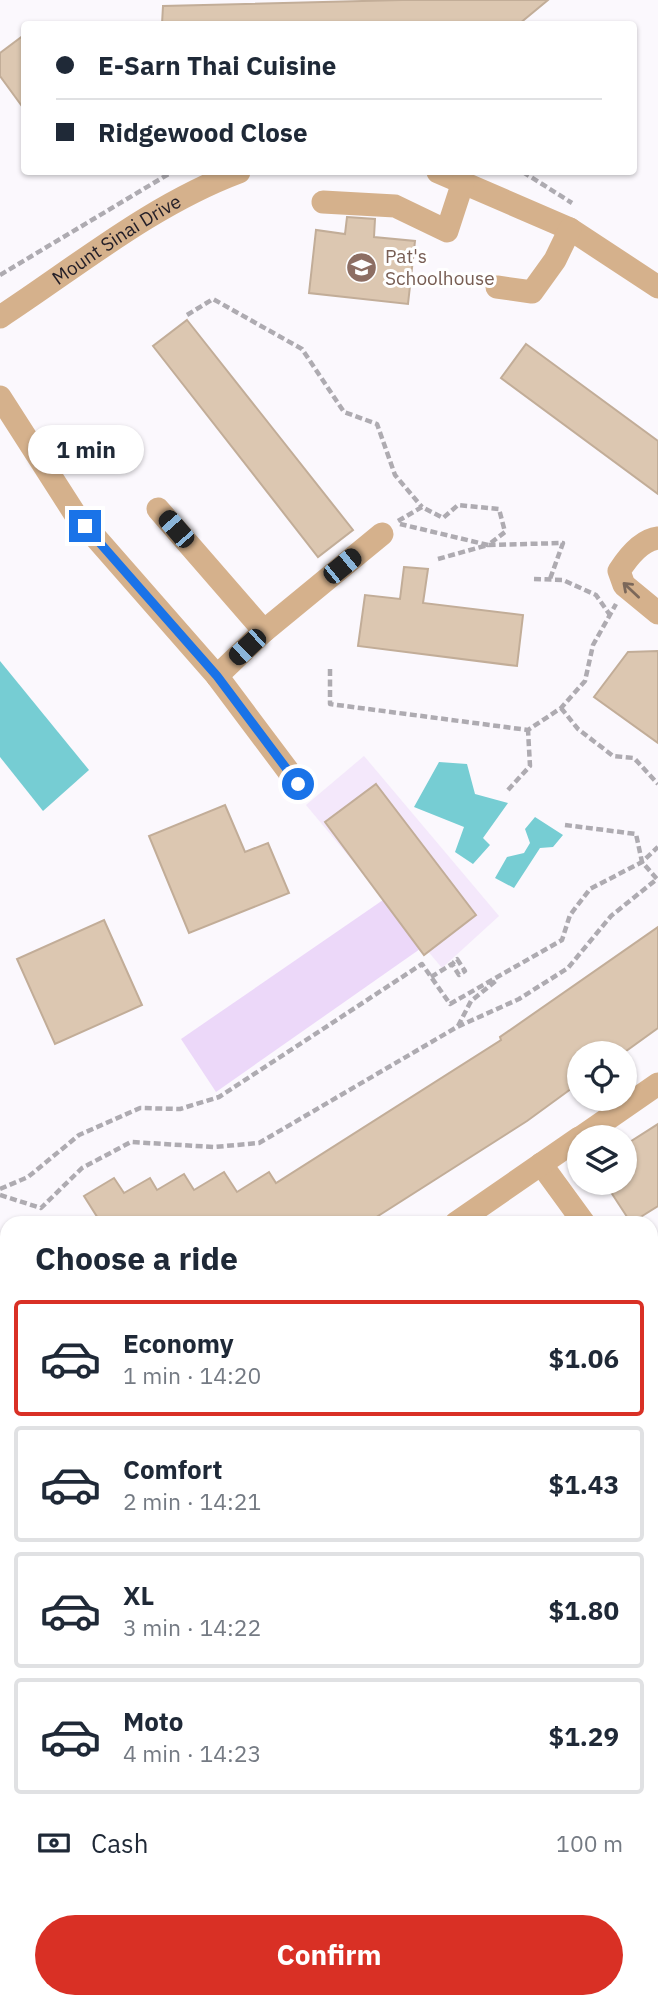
<!DOCTYPE html>
<html lang="en">
<head>
<meta charset="utf-8">
<style>
  :root { --surface:#fff; --page:#f2f2f3; --text:#1f2937; --muted:#747a83; --line:#e0e1e3; --accent:#d93025 }
  body { margin:0; font-family:"IBM Plex Sans",sans-serif; background:var(--page); color:var(--text); height:100vh; display:flex; flex-direction:column; font-size:26px; white-space:nowrap }
  * { box-sizing:border-box; margin:0 }
  p { font-size:23px; color:var(--muted) }
  .icon { flex:none; width:38px; height:38px; fill:none; stroke:currentColor; stroke-width:2; stroke-linecap:round; stroke-linejoin:round }
  .map { position:relative; flex:1; overflow:hidden }
  .drawer { position:absolute; left:0px; top:1216px; width:658px; height:793px; display:flex; flex-direction:column; background:var(--surface); border-radius:21px 21px 0 0; box-shadow:0 2px 5px #0004 }
  .drawer>* { flex:none }
  .banner { position:absolute; left:21px; top:21px; width:616px; height:154px; border-radius:7px; box-shadow:0 2px 5px #0004; display:grid; align-content:center; height:154px; padding:0 35px; background:var(--surface) }
  .tools { position:absolute; left:567px; top:1041px; display:grid; gap:14px }
  .tools a { display:grid; place-items:center; width:70px; height:70px; border-radius:50%; background:var(--surface); box-shadow:0 2px 5px #0004; font-size:35px }
  .end { position:absolute; width:32px; height:32px; margin:-16px; border:9px solid #1a73e8; background:#fff; box-shadow:0 0 0 4px #fff }
  .from { border-radius:50% }
  .bubble { position:absolute; height:49px; border-radius:24px; background:var(--surface); box-shadow:0 2px 5px #0004; font-size:23px; font-weight:700; line-height:49px; text-align:center }
  .car { position:absolute; width:21px; height:42px; margin:-21px -10px; border-radius:9px; box-shadow:0 0 5px 2px #0007; background:linear-gradient(#222 24%,#8ab4d8 0 40%,#222 0 76%,#8ab4d8 0 86%,#222 0) }
  .banner b { display:flex; align-items:center; gap:24px; height:66px; font-size:26px }
  .banner b+b { border-top:2px solid var(--line) }
  .banner i { width:18px; height:18px; background:var(--text) }
  ul { padding:0; list-style:none }
  li { display:flex; align-items:center; gap:21px; height:116px; margin:0 14px 10px; padding:0 21px; border:4px solid var(--line); border-radius:7px }
  li div { flex:1 }
  li b { display:block; font-size:26px }
  li em { font-style:normal; font-weight:700 }
  li.on { border-color:var(--accent) }
  li>.icon { width:63px; height:63px; stroke-width:1.5 }
  h2 { padding:0 35px; font-size:32px; line-height:84px }
  .pay { display:flex; align-items:center; gap:18px; height:77px; padding:0 35px; font-size:26px }
  .pay p { margin-inline-start:auto }
  .primary-button { display:flex; gap:14px; margin-top:auto; padding:14px 35px }
  .primary-button a { flex:1; height:80px; border-radius:42px; background:var(--accent); color:#fff; font-size:28px; font-weight:700; line-height:80px; text-align:center }
  .map>svg:first-child { display:block }
  .built { fill:#f4e8fb }
  .green { fill:#ecd8f9 }
  .water { fill:#76cdd3 }
  .building { fill:#dcc7b1; stroke:#c2ad98; stroke-width:2 }
  .lines { fill:none; stroke-linecap:round; stroke-linejoin:round }
  .path { stroke:#aeabb1; stroke-width:4.5; stroke-dasharray:7 3.5; stroke-linecap:butt }
  .minor { stroke:#d5b18c; stroke-width:23 }
  .oneway { stroke:#7c685a }
  .route { stroke:#1a73e8; stroke-width:9 }
  .labels { text-anchor:middle; stroke-width:6; stroke-linejoin:round; paint-order:stroke }
  .street-label { font-size:19px; fill:#231e27; stroke:#fff }
  .education-label { font-size:19px; fill:#785e54; stroke:#fff; text-anchor:start }
</style>
</head>
<body>
<div class="map">
<svg width="658" height="2008" viewBox="0 0 658 2008">
  <rect width="100%" height="100%" fill="#fbf8fd"/>
  <polygon class="built" points="364,756 499,916 442,968 306,805"/>
  <polygon class="green" points="383,900 420,949 216,1092 181,1039"/>
  <g class="water">
    <polygon points="0,661 89,770 43,811 0,757"/>
    <polygon points="439,762 467,764 475,794 508,803 483,838 490,845 473,864 455,852 464,827 414,807"/>
    <polygon points="535,817 563,835 553,847 540,848 514,888 495,878 507,857 524,853 530,843 525,829"/>
  </g>
  <g class="building">
    <polygon points="402,0 548,0 519,24 162,24 163,6"/>
    <polygon points="24,35 24,109 0,76 0,53"/>
    <polygon points="347,217 375,219 374,237 415,241 408,304 309,293 316,230 345,234"/>
    <polygon points="187,320 353,530 318,557 153,346"/>
    <polygon points="526,344 658,441 658,494 501,378"/>
    <polygon points="404,567 428,569 423,603 523,615 517,666 358,646 365,595 400,599"/>
    <polygon points="658,651 658,743 594,697 628,652"/>
    <polygon points="376,784 476,915 424,955 325,822"/>
    <polygon points="225,805 245,852 268,843 289,893 189,933 149,836"/>
    <polygon points="104,920 142,1005 55,1044 17,959"/>
    <polygon points="658,927 658,1028 622,1054 579,1054 579,1083 527,1121 367,1223 101,1223 84,1196 114,1178 124,1193 150,1178 157,1190 184,1174 194,1190 224,1172 237,1192 269,1172 276,1183 501,1040 500,1037"/>
    <polygon points="658,1124 658,1206 631,1223 605,1183 625,1183 625,1145"/>
  </g>
  <g class="lines">
    <g class="path">
      <polyline points="523,172 572,203"/>
      <polyline points="0,275 172,172"/>
      <polyline points="187,315 213,299 302,349 344,412 377,424 395,475 422,507"/>
      <polyline points="398,521 422,507 443,518 458,505 499,509 505,532 488,545 400,524"/>
      <polyline points="438,559 488,545 563,543 550,579"/>
      <polyline points="534,579 563,580 596,595 610,615"/>
      <polyline points="330,669 330,704 528,730 561,708 585,681 593,645 616,604"/>
      <polyline points="561,708 578,729 613,756 634,758 658,784"/>
      <polyline points="508,790 530,766 528,730"/>
      <polyline points="431,977 452,964 459,975 465,971 457,959 453,963"/>
      <polyline points="458,1026 471,1001 497,980"/>
      <polyline points="0,1189 28,1177 79,1135 140,1108 180,1109 219,1097 422,964 450,1004 562,940 570,915 590,889 642,862 658,847"/>
      <polyline points="0,1195 41,1208 82,1168 131,1142 214,1147 259,1143 457,1027 519,999 568,968 611,916 657,879 642,862 636,834 565,825"/>
      <polyline points="0,2004 4,2008"/>
    </g>
    <g class="minor">
      <polyline points="438,172 570,229 658,287"/>
      <polyline points="323,202 395,206 447,231 463,182"/>
      <polyline points="497,287 532,292 555,260 570,229"/>
      <path id="s1" d="M0 317C78 266 151 205 239 172"/>
      <polyline points="0,397 75,514 217,676 298,784"/>
      <polyline points="158,509 264,631"/>
      <path d="M658 538C641 540 628 557 619 571L624 585 658 613"/>
      <polyline points="217,676 264,631 382,534"/>
      <polyline points="580,1138 658,1084"/>
      <polyline points="541,1164 584,1223"/>
      <polyline points="456,1223 579,1138"/>
      <polyline points="651,1315 658,1324"/>
      <polyline points="0,1319 7,1319"/>
      <polyline points="651,1658 658,1658"/>
      <polyline points="651,1934 658,1934"/>
      <polyline points="188,2002 192,2008"/>
    </g>
  </g>
  <defs><path id="oneway-shaft" d="M-6 0H5M1.5-3L5.5 0L1.5 3" fill="none" stroke-width="1.6" stroke-linecap="round" stroke-linejoin="round" transform="scale(1.75)"/></defs>
  <use class="oneway" href="#oneway-shaft" transform="translate(631 590) rotate(-137)"/>
  <g class="lines">
    <polyline class="route" points="85,526 217,676 298,784"/>
  </g>
  <defs>
    <symbol id="school-disc" viewBox="-11 -11 22 22"><circle r="9.5" fill="#8d6e63" stroke="#fff"/><path d="M0-5L7-2L0 1L-7-2ZM-4 1L0 2.5L4 1V4Q0 6-4 4Z" fill="#fff"/></symbol>
  </defs>
  <g fill-rule="evenodd">
    <use href="#school-disc" x="344" y="250" width="35" height="35"/>
  </g>
  <g class="labels">
    <g class="street-label">
      <text dy="7" stroke="none"><textPath href="#s1" startOffset="140">Mount Sinai Drive</textPath></text>
    </g>
    <g class="education-label">
      <text x="385" y="263">Pat's<tspan x="385" dy="22">Schoolhouse</tspan></text>
    </g>
  </g>
</svg>
<div class="tools">
<a><svg class="icon" aria-label="locate" viewBox="0 0 24 24"><circle cx="12" cy="12" r="6"/><path d="M12 2v4M12 18v4M2 12h4M18 12h4"/></svg></a>
<a><svg class="icon" aria-label="layers" viewBox="0 0 24 24"><path d="M12 4l9 5-9 5-9-5zM3 14l9 5 9-5"/></svg></a>
</div>
<i class="end from" style="left:298px;top:784px"></i>
<i class="end" style="left:85px;top:526px"></i>
<div class="bubble" style="left:28px;top:425px;width:116px">1 min</div>
<i class="car" style="left:176px;top:529px;rotate:319deg"></i>
<i class="car" style="left:342px;top:566px;rotate:51deg"></i>
<i class="car" style="left:247px;top:647px;rotate:227deg"></i>
<div class="banner">
<b><i class="from"></i>E-Sarn Thai Cuisine</b>
<b><i></i>Ridgewood Close</b>
</div>
<section class="drawer">
<h2>Choose a ride</h2>
<ul>
<li class="on"><svg class="icon" aria-label="car" viewBox="0 0 24 24"><path d="M5 17H2v-5l4-1 3-4h7l3 4 3 1v5h-3M9 17h6M6 11h13"/><circle cx="7" cy="17" r="2"/><circle cx="17" cy="17" r="2"/></svg><div><b>Economy</b><p>1 min · 14:20</p></div><em>$1.06</em></li>
<li><svg class="icon" aria-label="car" viewBox="0 0 24 24"><path d="M5 17H2v-5l4-1 3-4h7l3 4 3 1v5h-3M9 17h6M6 11h13"/><circle cx="7" cy="17" r="2"/><circle cx="17" cy="17" r="2"/></svg><div><b>Comfort</b><p>2 min · 14:21</p></div><em>$1.43</em></li>
<li><svg class="icon" aria-label="car" viewBox="0 0 24 24"><path d="M5 17H2v-5l4-1 3-4h7l3 4 3 1v5h-3M9 17h6M6 11h13"/><circle cx="7" cy="17" r="2"/><circle cx="17" cy="17" r="2"/></svg><div><b>XL</b><p>3 min · 14:22</p></div><em>$1.80</em></li>
<li><svg class="icon" aria-label="car" viewBox="0 0 24 24"><path d="M5 17H2v-5l4-1 3-4h7l3 4 3 1v5h-3M9 17h6M6 11h13"/><circle cx="7" cy="17" r="2"/><circle cx="17" cy="17" r="2"/></svg><div><b>Moto</b><p>4 min · 14:23</p></div><em>$1.29</em></li>
</ul>
<div class="pay"><svg class="icon" aria-label="cash" viewBox="0 0 24 24"><path d="M3 7h18v10H3z"/><circle cx="12" cy="12" r="2"/></svg>Cash<p>100 m</p></div>
<div class="primary-button"><a>Confirm</a></div>
</section>
</div>
</body>
</html>
